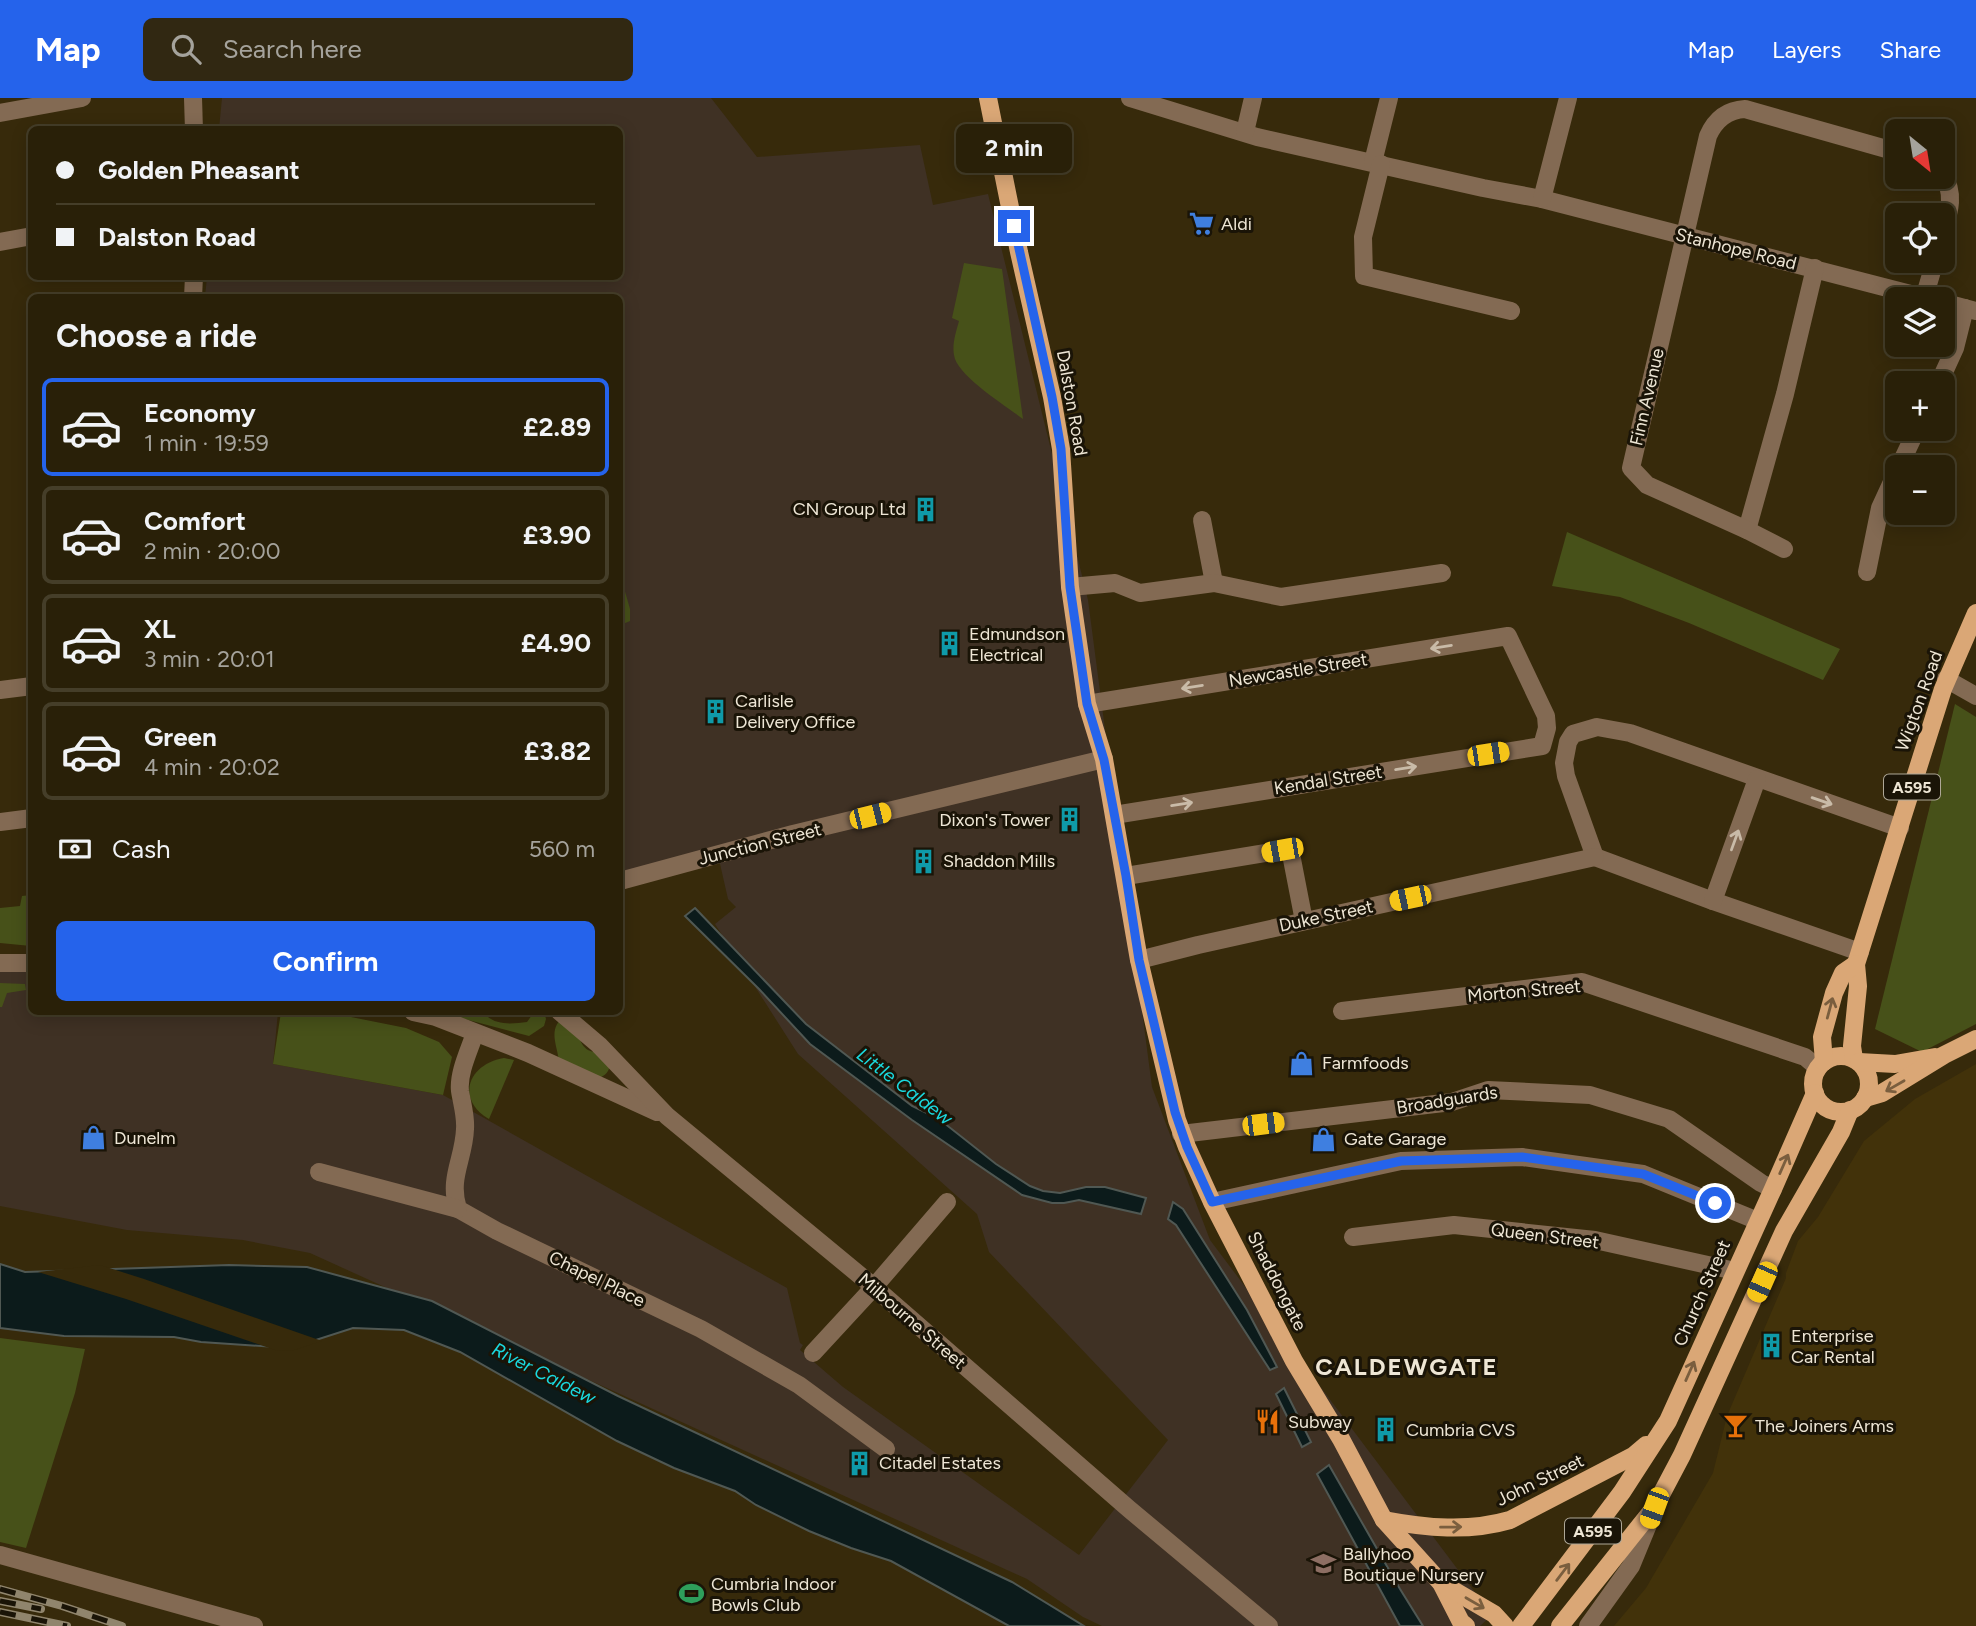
<!DOCTYPE html>
<html lang="en">
<head>
<meta charset="utf-8">
<style>
  :root { --surface:#292008; --page:#312812; --text:#f1f3f6; --muted:#a5a39c; --line:#453e29; --accent:#2563eb }
  body { margin:0; font-family:Figtree,sans-serif; background:var(--page); color:var(--text); height:100vh; display:flex; flex-direction:column; font-size:26px; white-space:nowrap }
  * { box-sizing:border-box; margin:0 }
  p { font-size:23px; color:var(--muted) }
  .icon { flex:none; width:38px; height:38px; fill:none; stroke:currentColor; stroke-width:2; stroke-linecap:round; stroke-linejoin:round }
  .map { position:relative; flex:1; overflow:hidden }
  .sheet { position:absolute; left:28px; top:196px; width:595px; height:721px; display:flex; flex-direction:column; background:var(--surface); border-radius:10px; box-shadow:0 4px 18px #0003,0 0 0 2px var(--line) }
  .sheet>* { flex:none }
  .hud { position:absolute; left:28px; top:28px; width:595px; height:154px; border-radius:10px; box-shadow:0 4px 18px #0003,0 0 0 2px var(--line); display:grid; align-content:center; height:154px; padding:0 28px; background:var(--surface) }
  .needle { width:46px; rotate:150deg }
  .controls { position:absolute; left:1885px; top:21px; display:grid; gap:14px }
  .controls a { display:grid; place-items:center; width:70px; height:70px; border-radius:10px; background:var(--surface); box-shadow:0 4px 18px #0003,0 0 0 2px var(--line); font-size:35px }
  .end { position:absolute; width:32px; height:32px; margin:-16px; border:9px solid #2563eb; background:#fff; box-shadow:0 0 0 4px #fff }
  .from { border-radius:50% }
  .bubble { position:absolute; height:49px; border-radius:10px; background:var(--surface); box-shadow:0 4px 18px #0003,0 0 0 2px var(--line); font-size:23px; font-weight:700; line-height:49px; text-align:center }
  .car { position:absolute; width:21px; height:42px; margin:-21px -10px; border-radius:9px; box-shadow:0 0 5px 2px #0007; background:linear-gradient(#f5c518 24%,#345 0 40%,#f5c518 0 76%,#345 0 86%,#f5c518 0) }
  .hud b { display:flex; align-items:center; gap:24px; height:66px; font-size:26px }
  .hud b+b { border-top:2px solid var(--line) }
  .hud i { width:18px; height:18px; background:var(--text) }
  ul { padding:0; list-style:none }
  li { display:flex; align-items:center; gap:21px; height:98px; margin:0 14px 10px; padding:0 14px; border:4px solid var(--line); border-radius:10px }
  li div { flex:1 }
  li b { display:block; font-size:26px }
  li em { font-style:normal; font-weight:700 }
  li.active { border-color:var(--accent) }
  li>.icon { width:63px; height:63px; stroke-width:1.5 }
  h2 { padding:0 28px; font-size:32px; line-height:84px }
  .pay { display:flex; align-items:center; gap:18px; height:77px; padding:0 28px; font-size:26px }
  .pay p { margin-inline-start:auto }
  .primary-button { display:flex; gap:14px; margin-top:auto; padding:14px 28px }
  .primary-button a { flex:1; height:80px; border-radius:10px; background:var(--accent); color:#fff; font-size:28px; font-weight:700; line-height:80px; text-align:center }
  header { display:flex; align-items:center; gap:42px; box-sizing:border-box; height:98px; padding:0 35px; background:var(--accent); color:#fff }
  header strong { font-size:33px }
  nav { display:flex; gap:38px; margin-inline-start:auto; font-size:24px }
  .search { width:490px; height:63px; background:var(--page); display:flex; align-items:center; gap:18px; box-sizing:border-box; padding:0 24px; border-radius:10px; color:var(--muted); font-size:26px }
  .map>svg:first-child { display:block }
  .commercial { fill:#3f3124 }
  .built { fill:#42320a }
  .green { fill:#475119 }
  .water { fill:#0c1b1b; stroke:#505853; stroke-width:2 }
  .pier { fill:#372a0b }
  .lines { fill:none; stroke-linecap:round; stroke-linejoin:round }
  .minor { stroke:#836a53; stroke-width:18 }
  .major { stroke:#daa776; stroke-width:18 }
  .rail-casing { stroke:#90856d; stroke-width:8 }
  .rail { stroke:#1a1407; stroke-width:5; stroke-dasharray:16; stroke-linecap:butt }
  .oneway { stroke:#c9bba8 }
  .oneway2 { stroke:#7a5e3e }
  .route { stroke:#2563eb; stroke-width:9 }
  .labels { text-anchor:middle; stroke-width:6; stroke-linejoin:round; paint-order:stroke }
  .shield { fill:#1a1407; stroke:#aea797; stroke-width:2 }
  .shield-label { font-size:16px; font-weight:bold; fill:#eee6d5 }
  .poi-label { font-size:18px; fill:#eee6d5; stroke:#1a1407; text-anchor:start }
  .street-label { font-size:18px; fill:#eee6d5; stroke:#1a1407 }
  .water-label { font-size:19px; font-style:italic; fill:#1ad9df; stroke:#1a1407 }
  .district-label { font-size:24px; font-weight:bold; letter-spacing:2px; fill:#eee6d5; stroke:#1a1407 }
</style>
</head>
<body>
<header>
<strong>Map</strong>
<div class="search"><svg class="icon" aria-label="search" viewBox="0 0 24 24"><circle cx="10" cy="10" r="6"/><path d="M15 15l6 6"/></svg>Search here</div>
<nav><a>Map</a><a>Layers</a><a>Share</a></nav>
</header>
<div class="map">
<svg width="1976" height="1528" viewBox="0 0 1976 1528">
  <rect width="100%" height="100%" fill="#372a0b"/>
  <polygon class="commercial" points="222,0 711,0 757,59 920,47 933,107 988,96 1088,502 1152,989 1210,1142 1492,1517 1480,1528 1102,1528 1083,1519 1027,1481 310,1155 243,1142 127,1132 0,1108 0,869 31,868 32,914 278,914 273,966 443,997 787,1190 800,1245 803,1247 800,1252 843,1289 1079,1457 1168,1342 989,1154 977,1116 798,956 715,826 736,809 728,801 718,757 620,781 620,200 205,199 207,179 620,178 620,32 219,31"/>
  <polygon class="built" points="1976,966 1976,1528 1614,1528 1646,1490 1713,1375 1727,1318 1786,1180 1786,1175 1798,1143 1818,1119 1864,1043 1915,1001"/>
  <g class="green">
    <path d="M964 165 1002 171 1023 321C1006 308 956 277 954 257 952 246 956 234 959 223L952 220Z"/>
    <polygon points="1567,434 1840,551 1823,582 1689,525 1620,499 1552,488"/>
    <polygon points="620,476 630,511 630,523 623,526 620,523"/>
    <polygon points="1955,606 1976,619 1976,926 1922,954 1875,931"/>
    <polygon points="31,797 31,848 0,845 0,810 20,808 22,798"/>
    <polygon points="0,885 25,886 26,892 7,895 2,909 0,909"/>
    <polygon points="281,914 326,914 406,930 439,944 452,959 443,997 273,966"/>
    <path d="M438 914H483C494 928 511 926 527 924L532 917 529 914H544L546 921 544 928 529 938Z"/>
    <path d="M563 919C568 923 573 926 575 931 581 942 582 954 597 954L611 966C608 974 606 978 598 980L559 963C557 946 548 932 563 919Z"/>
    <path d="M504 960 514 962 489 1021C455 1001 468 966 504 960Z"/>
    <polygon points="0,1240 85,1251 75,1295 26,1450 0,1444"/>
  </g>
  <g class="water">
    <polygon points="695,810 806,926 912,1008 939,1021 996,1066 1030,1088 1043,1093 1060,1095 1086,1089 1105,1089 1146,1100 1141,1116 1079,1102 1064,1105 1052,1105 1022,1097 912,1022 810,946 759,891 685,818"/>
    <polygon points="1173,1104 1183,1111 1247,1212 1277,1269 1270,1272 1176,1127 1168,1121"/>
    <polygon points="0,1166 25,1174 229,1167 307,1169 432,1203 618,1298 1012,1484 1084,1528 1009,1528 891,1463 851,1450 809,1433 756,1407 735,1393 674,1370 617,1343 460,1254 404,1232 353,1230 291,1250 201,1244 174,1239 64,1238 0,1230"/>
    <polygon points="1284,1290 1311,1344 1302,1349 1276,1296"/>
    <polygon points="1329,1367 1400,1491 1423,1528 1400,1528 1394,1517 1317,1376"/>
  </g>
  <polygon class="pier" points="100,1167 144,1181 322,1243 291,1253 275,1252 126,1201 38,1174"/>
  <g class="lines">
    <g class="minor">
      <polyline points="193,0 194,32"/>
      <polyline points="1130,0 1257,39 1483,90 1542,101 1930,201"/>
      <polyline points="0,15 82,0"/>
      <polyline points="1245,34 1253,0"/>
      <polyline points="1373,64 1389,0"/>
      <polyline points="1381,66 1363,139 1364,178 1511,213"/>
      <path d="M1942 75C1956 96 1949 115 1942 137"/>
      <polyline points="1542,101 1568,0"/>
      <polyline points="0,144 32,138"/>
      <polyline points="193,200 194,178"/>
      <polyline points="1924,200 1935,163"/>
      <polyline points="1942,204 1976,213"/>
      <polyline points="1939,285 1955,250 1965,210"/>
      <polyline points="1899,369 1917,331"/>
      <polyline points="1202,422 1214,485"/>
      <polyline points="1747,432 1785,296 1815,170"/>
      <path d="M1784 451 1747 432 1647 387 1631 370 1708 38C1715 22 1727 12 1745 11L1897 54"/>
      <polyline points="1867,474 1880,410 1897,373"/>
      <polyline points="1070,489 1115,485 1140,495 1214,485 1281,499 1442,475"/>
      <polyline points="1946,581 1976,598"/>
      <polyline points="0,592 32,588"/>
      <polyline points="1087,606 1508,538 1546,618 1547,630 1542,648 1114,717"/>
      <polyline points="0,724 32,720"/>
      <polyline points="1595,759 1566,678 1564,665 1568,644 1573,636 1597,629 1630,635 1900,730"/>
      <polyline points="1595,759 1713,803 1860,854"/>
      <polyline points="1126,778 1290,751 1304,823"/>
      <polyline points="620,783 793,736 1104,661"/>
      <polyline points="1713,803 1757,681"/>
      <polyline points="1139,862 1198,847 1595,759"/>
      <polyline points="0,865 32,865"/>
      <polyline points="1342,913 1582,884 1805,959 1818,970"/>
      <polyline points="413,914 436,919 528,955 657,1014"/>
      <polyline points="560,914 599,947 667,1018 874,1189 1129,1411 1269,1528"/>
      <path d="M475 935C469 953 458 975 460 993 462 1006 466 1018 465 1031 464 1061 448 1080 458 1111L497 1133 701 1231 799 1287 886 1351"/>
      <polyline points="1181,1036 1452,1004 1488,992 1590,997 1669,1021 1761,1085 1773,1091"/>
      <polyline points="319,1074 458,1111"/>
      <polyline points="1212,1104 1401,1063 1522,1059 1643,1076 1758,1123"/>
      <polyline points="1353,1139 1454,1127 1595,1142 1735,1173"/>
      <polyline points="813,1255 874,1189 947,1104"/>
      <polyline points="0,1457 254,1528"/>
      <polyline points="1588,1528 1631,1468 1652,1417"/>
    </g>
    <g class="major">
      <polyline points="988,0 1019,154 1052,299 1061,351 1070,489 1087,606 1104,661 1139,862 1177,1022 1187,1049 1212,1104 1294,1263 1341,1341 1384,1422 1441,1485 1461,1524 1466,1528"/>
      <circle cx="1841" cy="986" r="28"/>
      <polyline points="1854,961 1852,948 1858,888 1856,866 1943,591 1976,515"/>
      <polyline points="1824,964 1822,939 1834,895 1843,875 1856,866"/>
      <polyline points="1859,964 1895,966 1935,959"/>
      <polyline points="1865,1000 1882,995 1944,957 1976,941"/>
      <path d="M1384 1422C1426 1430 1469 1434 1510 1422L1633 1358 1646 1347"/>
      <polyline points="1441,1485 1494,1516 1505,1528"/>
      <polyline points="1521,1528 1622,1394 1668,1323 1773,1091 1815,995"/>
      <polyline points="1560,1528 1654,1410 1682,1357 1784,1133 1841,1034 1850,1012"/>
    </g>
    <defs>
      <g id="rail">
        <polyline points="0,1491 62,1508 122,1528"/>
        <polyline points="0,1503 41,1511"/>
        <polyline points="0,1514 67,1528"/>
      </g>
    </defs>
    <use href="#rail" class="rail-casing"/>
    <use href="#rail" class="rail"/>
  </g>
  <defs><path id="oneway-shaft" d="M-6 0H5M1.5-3L5.5 0L1.5 3" fill="none" stroke-width="1.6" stroke-linecap="round" stroke-linejoin="round" transform="scale(1.75)"/></defs>
  <g class="oneway">
    <use href="#oneway-shaft" transform="translate(1441 549) rotate(171)"/>
    <use href="#oneway-shaft" transform="translate(1192 589) rotate(171)"/>
    <use href="#oneway-shaft" transform="translate(1406 670) rotate(-9)"/>
    <use href="#oneway-shaft" transform="translate(1822 703) rotate(19)"/>
    <use href="#oneway-shaft" transform="translate(1182 706) rotate(-9)"/>
    <use href="#oneway-shaft" transform="translate(1735 742) rotate(-70)"/>
  </g>
  <g class="oneway2">
    <use href="#oneway-shaft" transform="translate(1830 910) rotate(-75)"/>
    <use href="#oneway-shaft" transform="translate(1895 988) rotate(150)"/>
    <use href="#oneway-shaft" transform="translate(1784 1066) rotate(-66)"/>
    <use href="#oneway-shaft" transform="translate(1690 1273) rotate(-66)"/>
    <use href="#oneway-shaft" transform="translate(1451 1429) rotate(-1)"/>
    <use href="#oneway-shaft" transform="translate(1563 1474) rotate(-53)"/>
    <use href="#oneway-shaft" transform="translate(1475 1505) rotate(30)"/>
  </g>
  <g class="lines">
    <polyline class="route" points="1014,128 1052,299 1061,351 1070,489 1087,606 1104,662 1126,778 1139,862 1175,1014 1187,1049 1212,1104 1401,1063 1522,1059 1643,1076 1715,1105"/>
  </g>
  <defs>
    <symbol id="supermarket-bare" viewBox="-9 -9 18 18"><path d="M-6-5.5h2.5l.6 2H6L4.5 2H-2.5L-4.4-4H-6ZM-1.5 3.2a1.3 1.3 0 1 0 .1 0ZM3 3.2a1.3 1.3 0 1 0 .1 0Z" fill="#3f7fe0" stroke="#1a1407" stroke-width="2.5" paint-order="stroke"/></symbol>
    <symbol id="building-bare" viewBox="-9 -9 18 18"><path d="M-4-6H4V6H1V3H-1V6H-4ZM-2.5-4.3h1.7v1.8h-1.7ZM.8-4.3h1.7v1.8H.8ZM-2.5-1h1.7V.8h-1.7ZM.8-1h1.7V.8H.8Z" fill="#0f9aa8" stroke="#1a1407" stroke-width="2.5" paint-order="stroke"/></symbol>
    <symbol id="shop-bare" viewBox="-9 -9 18 18"><path d="M-5-2.5h2.3a2.7 3.5 0 0 1 5.4 0H5L5.5 6h-11ZM-1.5-2.5h3a1.5 2.3 0 0 0-3 0Z" fill="#3f7fe0" stroke="#1a1407" stroke-width="2.5" paint-order="stroke"/></symbol>
    <symbol id="restaurant-bare" viewBox="-9 -9 18 18"><path d="M-5-6h1v4h1v-4h1v4h1v-4h1v5L-1.5 .5V6h-2V.5L-5-1ZM5-6V6H3V1.5H1.5Q1.5-4 5-6Z" fill="#e8710a" stroke="#1a1407" stroke-width="2.5" paint-order="stroke"/></symbol>
    <symbol id="bar-bare" viewBox="-9 -9 18 18"><path d="M-6-5H6L.8 .8V4.5H3.5V6h-7V4.5H-.8V.8Z" fill="#e8710a" stroke="#1a1407" stroke-width="2.5" paint-order="stroke"/></symbol>
    <symbol id="school-bare" viewBox="-9 -9 18 18"><path d="M0-5L7-2L0 1L-7-2ZM-4 1L0 2.5L4 1V4Q0 6-4 4Z" fill="#8d6e63" stroke="#1a1407" stroke-width="2.5" paint-order="stroke"/></symbol>
    <symbol id="stadium-bare" viewBox="-9 -9 18 18"><path d="M0-5a6.5 5 0 1 0 0 10a6.5 5 0 1 0 0-10ZM-3.5-1.8h7v3.6h-7Z" fill="#2e9e5b" stroke="#1a1407" stroke-width="2.5" paint-order="stroke"/></symbol>
  </defs>
  <g fill-rule="evenodd">
    <use href="#supermarket-bare" x="1184" y="108" width="35" height="35"/>
    <use href="#building-bare" x="908" y="394" width="35" height="35"/>
    <use href="#building-bare" x="932" y="528" width="35" height="35"/>
    <use href="#building-bare" x="698" y="596" width="35" height="35"/>
    <use href="#building-bare" x="1052" y="704" width="35" height="35"/>
    <use href="#building-bare" x="906" y="746" width="35" height="35"/>
    <use href="#shop-bare" x="1284" y="948" width="35" height="35"/>
    <use href="#shop-bare" x="76" y="1022" width="35" height="35"/>
    <use href="#shop-bare" x="1306" y="1024" width="35" height="35"/>
    <use href="#building-bare" x="1754" y="1230" width="35" height="35"/>
    <use href="#restaurant-bare" x="1250" y="1306" width="35" height="35"/>
    <use href="#bar-bare" x="1718" y="1310" width="35" height="35"/>
    <use href="#building-bare" x="1368" y="1314" width="35" height="35"/>
    <use href="#building-bare" x="842" y="1348" width="35" height="35"/>
    <use href="#school-bare" x="1306" y="1448" width="35" height="35"/>
    <use href="#stadium-bare" x="674" y="1478" width="35" height="35"/>
  </g>
  <g class="labels">
    <g class="shield">
      <rect x="1884" y="676.5" width="56" height="25" rx="5"/>
      <rect x="1565" y="1420.5" width="56" height="25" rx="5"/>
    </g>
    <g class="shield-label">
      <text x="1912" y="695">A595</text>
      <text x="1593" y="1439">A595</text>
    </g>
    <g class="poi-label">
      <text x="1221" y="132">Aldi</text>
      <text x="906" y="417" text-anchor="end">CN Group Ltd</text>
      <text x="969" y="542">Edmundson<tspan x="969" dy="21">Electrical</tspan></text>
      <text x="735" y="609">Carlisle<tspan x="735" dy="21">Delivery Office</tspan></text>
      <text x="1050" y="728" text-anchor="end">Dixon's Tower</text>
      <text x="943" y="769">Shaddon Mills</text>
      <text x="1322" y="971">Farmfoods</text>
      <text x="114" y="1046">Dunelm</text>
      <text x="1344" y="1047">Gate Garage</text>
      <text x="1791" y="1244">Enterprise<tspan x="1791" dy="21">Car Rental</tspan></text>
      <text x="1288" y="1330">Subway</text>
      <text x="1755" y="1334">The Joiners Arms</text>
      <text x="1406" y="1338">Cumbria CVS</text>
      <text x="879" y="1371">Citadel Estates</text>
      <text x="1343" y="1462">Ballyhoo<tspan x="1343" dy="21">Boutique Nursery</tspan></text>
      <text x="711" y="1492">Cumbria Indoor<tspan x="711" dy="21">Bowls Club</tspan></text>
    </g>
    <g class="street-label">
      <text transform="translate(1736 151) rotate(14)" y="6">Stanhope Road</text>
      <text transform="translate(1647 299) rotate(-77)" y="6">Finn Avenue</text>
      <text transform="translate(1072 305) rotate(80)" y="6">Dalston Road</text>
      <text transform="translate(1298 572) rotate(-9)" y="6">Newcastle Street</text>
      <text transform="translate(1919 603) rotate(-70)" y="6">Wigton Road</text>
      <text transform="translate(1328 682) rotate(-9)" y="6">Kendal Street</text>
      <text transform="translate(760 746) rotate(-14)" y="6">Junction Street</text>
      <text transform="translate(1326 818) rotate(-12)" y="6">Duke Street</text>
      <text transform="translate(1524 893) rotate(-5)" y="6">Morton Street</text>
      <text transform="translate(1447 1002) rotate(-9)" y="6">Broadguards</text>
      <text transform="translate(1545 1138) rotate(7)" y="6">Queen Street</text>
      <text transform="translate(597 1181) rotate(26)" y="6">Chapel Place</text>
      <text transform="translate(1277 1183) rotate(63)" y="6">Shaddongate</text>
      <text transform="translate(1702 1195) rotate(-66)" y="6">Church Street</text>
      <text transform="translate(912 1223) rotate(41)" y="6">Milbourne Street</text>
      <text transform="translate(1540 1382) rotate(-26)" y="6">John Street</text>
    </g>
    <g class="water-label">
      <text transform="translate(905 988) rotate(37)" y="7">Little Caldew</text>
      <text transform="translate(544 1275) rotate(27)" y="7">River Caldew</text>
    </g>
    <g class="district-label">
      <text x="1407" y="1277">CALDEWGATE</text>
    </g>
  </g>
</svg>
<div class="controls">
<a><svg class="needle" viewBox="-14 -14 28 28"><path d="M0-13l5 13h-10z" fill="#e53935"/><path d="M0 13l5-13h-10z" fill="#a5a39c"/></svg></a>
<a><svg class="icon" aria-label="locate" viewBox="0 0 24 24"><circle cx="12" cy="12" r="6"/><path d="M12 2v4M12 18v4M2 12h4M18 12h4"/></svg></a>
<a><svg class="icon" aria-label="layers" viewBox="0 0 24 24"><path d="M12 4l9 5-9 5-9-5zM3 14l9 5 9-5"/></svg></a>
<a>+</a>
<a>−</a>
</div>
<i class="end from" style="left:1715px;top:1105px"></i>
<i class="end" style="left:1014px;top:128px"></i>
<div class="bubble" style="left:956px;top:26px;width:116px">2 min</div>
<i class="car" style="left:1488px;top:656px;rotate:81deg"></i>
<i class="car" style="left:870px;top:718px;rotate:76deg"></i>
<i class="car" style="left:1282px;top:752px;rotate:260deg"></i>
<i class="car" style="left:1410px;top:800px;rotate:258deg"></i>
<i class="car" style="left:1263px;top:1026px;rotate:83deg"></i>
<i class="car" style="left:1762px;top:1184px;rotate:204deg"></i>
<i class="car" style="left:1654px;top:1410px;rotate:200deg"></i>
<div class="hud">
<b><i class="from"></i>Golden Pheasant</b>
<b><i></i>Dalston Road</b>
</div>
<section class="sheet">
<h2>Choose a ride</h2>
<ul>
<li class="active"><svg class="icon" aria-label="car" viewBox="0 0 24 24"><path d="M5 17H2v-5l4-1 3-4h7l3 4 3 1v5h-3M9 17h6M6 11h13"/><circle cx="7" cy="17" r="2"/><circle cx="17" cy="17" r="2"/></svg><div><b>Economy</b><p>1 min · 19:59</p></div><em>£2.89</em></li>
<li><svg class="icon" aria-label="car" viewBox="0 0 24 24"><path d="M5 17H2v-5l4-1 3-4h7l3 4 3 1v5h-3M9 17h6M6 11h13"/><circle cx="7" cy="17" r="2"/><circle cx="17" cy="17" r="2"/></svg><div><b>Comfort</b><p>2 min · 20:00</p></div><em>£3.90</em></li>
<li><svg class="icon" aria-label="car" viewBox="0 0 24 24"><path d="M5 17H2v-5l4-1 3-4h7l3 4 3 1v5h-3M9 17h6M6 11h13"/><circle cx="7" cy="17" r="2"/><circle cx="17" cy="17" r="2"/></svg><div><b>XL</b><p>3 min · 20:01</p></div><em>£4.90</em></li>
<li><svg class="icon" aria-label="car" viewBox="0 0 24 24"><path d="M5 17H2v-5l4-1 3-4h7l3 4 3 1v5h-3M9 17h6M6 11h13"/><circle cx="7" cy="17" r="2"/><circle cx="17" cy="17" r="2"/></svg><div><b>Green</b><p>4 min · 20:02</p></div><em>£3.82</em></li>
</ul>
<div class="pay"><svg class="icon" aria-label="cash" viewBox="0 0 24 24"><path d="M3 7h18v10H3z"/><circle cx="12" cy="12" r="2"/></svg>Cash<p>560 m</p></div>
<div class="primary-button"><a>Confirm</a></div>
</section>
</div>
</body>
</html>
